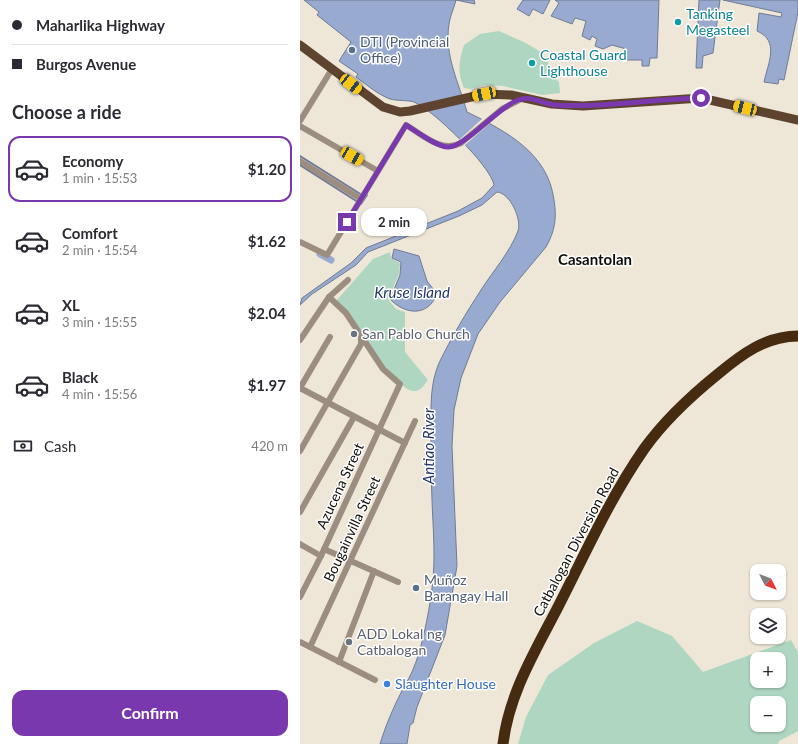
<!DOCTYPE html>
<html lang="en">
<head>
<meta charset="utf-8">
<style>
  :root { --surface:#fff; --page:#f7f7f7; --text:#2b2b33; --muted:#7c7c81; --line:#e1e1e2; --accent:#7938ad }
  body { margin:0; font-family:Lato,sans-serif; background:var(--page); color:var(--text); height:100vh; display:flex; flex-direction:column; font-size:15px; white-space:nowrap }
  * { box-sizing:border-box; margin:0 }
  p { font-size:13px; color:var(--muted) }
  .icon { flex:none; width:22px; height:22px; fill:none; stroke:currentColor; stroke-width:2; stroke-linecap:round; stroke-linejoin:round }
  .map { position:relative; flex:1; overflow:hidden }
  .sheet { display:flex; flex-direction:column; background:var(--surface); width:300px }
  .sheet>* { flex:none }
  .hud { display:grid; align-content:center; height:88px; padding:0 12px; background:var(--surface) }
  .needle { width:26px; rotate:132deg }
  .buttons { position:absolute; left:450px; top:564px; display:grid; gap:8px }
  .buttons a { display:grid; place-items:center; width:36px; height:36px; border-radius:8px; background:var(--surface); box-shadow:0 1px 3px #0004; font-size:20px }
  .end { position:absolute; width:18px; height:18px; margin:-9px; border:5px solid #7938ad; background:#fff; box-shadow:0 0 0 2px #fff }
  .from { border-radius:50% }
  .bubble { position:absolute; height:28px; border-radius:12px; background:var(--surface); box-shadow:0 1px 3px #0004; font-size:13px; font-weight:700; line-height:28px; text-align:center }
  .car { position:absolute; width:12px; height:24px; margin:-12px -6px; border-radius:5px; box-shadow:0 0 3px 1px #0007; background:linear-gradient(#f5c518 24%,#345 0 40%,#f5c518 0 76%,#345 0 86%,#f5c518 0) }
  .hud b { display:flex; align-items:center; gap:14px; height:38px; font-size:15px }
  .hud b+b { border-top:1px solid var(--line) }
  .hud i { width:10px; height:10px; background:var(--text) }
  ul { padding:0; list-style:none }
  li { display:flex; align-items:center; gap:12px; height:66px; margin:0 8px 6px; padding:0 4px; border:2px solid transparent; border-radius:12px }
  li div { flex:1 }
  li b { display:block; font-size:15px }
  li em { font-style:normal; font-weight:700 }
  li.current { border-color:var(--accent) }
  li>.icon { width:36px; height:36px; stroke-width:1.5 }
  h2 { padding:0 12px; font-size:18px; line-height:48px }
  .pay { display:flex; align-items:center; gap:10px; height:44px; padding:0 12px; font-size:15px }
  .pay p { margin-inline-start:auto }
  .action { display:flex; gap:8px; margin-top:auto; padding:8px 12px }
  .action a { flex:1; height:46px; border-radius:12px; background:var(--accent); color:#fff; font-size:16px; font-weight:700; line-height:46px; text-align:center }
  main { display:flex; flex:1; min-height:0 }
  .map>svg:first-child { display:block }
  .green { fill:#aed6c0; fill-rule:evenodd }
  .water { fill:#98aacf; stroke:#6f7b94 }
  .pier { fill:#eee7d8 }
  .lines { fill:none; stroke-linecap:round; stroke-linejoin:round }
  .stream { stroke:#6f7b94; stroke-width:2 }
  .canal { stroke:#98aacf; stroke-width:7 }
  .street { stroke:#9c8d81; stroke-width:6 }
  .primary { stroke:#5e442f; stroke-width:9 }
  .highway { stroke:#472b11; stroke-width:11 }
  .route { stroke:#7938ad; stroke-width:5 }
  .culture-dot { fill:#0f9aa8; stroke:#fff; stroke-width:1.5 }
  .service-dot { fill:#5c6f8a; stroke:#fff; stroke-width:1.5 }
  .worship-dot { fill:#6b7280; stroke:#fff; stroke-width:1.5 }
  .shop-dot { fill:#3f7fe0; stroke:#fff; stroke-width:1.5 }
  .labels { text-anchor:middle; stroke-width:3; stroke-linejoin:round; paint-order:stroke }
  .culture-label { font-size:14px; fill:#0d838f; stroke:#fff; text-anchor:start }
  .service-label { font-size:14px; fill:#4e5e75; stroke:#fff; text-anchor:start }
  .worship-label { font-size:14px; fill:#5b616d; stroke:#fff; text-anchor:start }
  .street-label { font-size:14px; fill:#100e09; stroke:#fff }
  .shop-label { font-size:14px; fill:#366cbe; stroke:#fff; text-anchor:start }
  .neighbourhood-label { font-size:15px; font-weight:bold; fill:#100e09; stroke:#fff }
  .water-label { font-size:15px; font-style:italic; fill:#213665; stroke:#fff }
</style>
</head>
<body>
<main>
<section class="sheet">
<div class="hud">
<b><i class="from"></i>Maharlika Highway</b>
<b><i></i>Burgos Avenue</b>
</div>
<h2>Choose a ride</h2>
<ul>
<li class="current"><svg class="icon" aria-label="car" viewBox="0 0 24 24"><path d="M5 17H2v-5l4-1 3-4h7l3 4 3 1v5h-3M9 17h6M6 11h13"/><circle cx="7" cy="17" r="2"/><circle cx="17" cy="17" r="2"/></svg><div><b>Economy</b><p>1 min · 15:53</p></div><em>$1.20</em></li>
<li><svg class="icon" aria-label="car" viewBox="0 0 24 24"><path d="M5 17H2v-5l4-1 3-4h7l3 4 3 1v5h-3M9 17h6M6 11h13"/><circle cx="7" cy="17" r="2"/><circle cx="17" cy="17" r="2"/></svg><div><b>Comfort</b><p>2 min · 15:54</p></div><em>$1.62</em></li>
<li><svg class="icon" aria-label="car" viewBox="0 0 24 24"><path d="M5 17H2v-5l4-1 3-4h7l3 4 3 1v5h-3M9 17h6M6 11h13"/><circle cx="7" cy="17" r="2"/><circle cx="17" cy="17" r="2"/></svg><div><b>XL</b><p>3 min · 15:55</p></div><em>$2.04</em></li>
<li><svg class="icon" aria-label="car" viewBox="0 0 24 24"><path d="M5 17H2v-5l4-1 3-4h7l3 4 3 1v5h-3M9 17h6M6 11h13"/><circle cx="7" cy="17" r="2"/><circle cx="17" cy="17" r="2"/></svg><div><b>Black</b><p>4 min · 15:56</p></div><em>$1.97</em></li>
</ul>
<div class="pay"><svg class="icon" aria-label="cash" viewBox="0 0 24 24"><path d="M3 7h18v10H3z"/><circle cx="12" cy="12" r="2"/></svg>Cash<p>420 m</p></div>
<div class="action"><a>Confirm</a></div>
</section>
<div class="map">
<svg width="498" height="744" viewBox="0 0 498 744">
  <rect width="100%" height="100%" fill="#eee7d8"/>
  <g class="green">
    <path d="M199 31C210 36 237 46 244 56 252 65 245 70 259 82L260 93 242 95 203 86 184 85 170 89 164 88C157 73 159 60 164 45L180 34Z"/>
    <path d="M90 252 91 258 100 263 99 274 88 299 96 309 105 312V352L128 380C124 385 121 391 114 391 94 390 49 318 36 301L73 259Z"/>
    <path d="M337 621 372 636 403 672 491 640 498 652V731L479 741 478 744H218L226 717 248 675 294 643ZM457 659H479V681H457ZM457 703H479V725H457Z"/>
  </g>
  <g class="water">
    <path d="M4 0H174L175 4 156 0C154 8 150 16 149 24 144 55 159 83 167 112 206 131 248 153 254 200 257 218 255 231 246 247L200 302 178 334 161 378 154 410 152 446 157 566 145 635 117 707 113 723 110 725 107 744H80C87 721 97 699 109 678 121 656 129 613 132 588 136 559 133 529 132 500 131 476 131 452 131 428 131 405 130 384 139 363 151 338 166 313 181 290 193 271 210 252 218 231 222 219 210 193 197 192L182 205 159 216 68 252 56 265 12 294 0 305 2 298 51 263 66 248 158 211 182 198 194 185C191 166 132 109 114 102 108 100 97 101 90 99 77 94 67 85 56 77L58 74 39 61 51 42 17 15 19 12Z"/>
    <polygon points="223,0 250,0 243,14 233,9 229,16 217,9"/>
    <polygon points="255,0 359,0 357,58 350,58 349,66 342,66 342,60 324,60 326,49 312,45 303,49 295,46 297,39 292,36 290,40 282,36 286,21 275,18 272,24 251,16 259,3"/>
    <polygon points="399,0 420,0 413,53 403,56 402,68 396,68"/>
    <path d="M423 0H498V12L484 80 479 79 478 84 464 82C468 63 480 41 457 31L459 13 481 17 482 13Z"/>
    <path d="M94 249 119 256 127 281 137 294C128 317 105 315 90 299L100 275 101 262 92 258Z"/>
  </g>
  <polygon class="pier" points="183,118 191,122 164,146 159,140"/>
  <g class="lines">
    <g class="stream">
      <polyline points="0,156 62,195"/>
      <polyline points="0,165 61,204 67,195"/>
    </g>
    <polyline class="canal" points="20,254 31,260"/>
    <g class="street">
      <polyline points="0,121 32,69"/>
      <polyline points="0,126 78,171"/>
      <polyline points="0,161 61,199"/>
      <path d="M0 242 27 255 106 125C123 135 141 153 161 143L202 109 223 98"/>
      <polyline points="0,340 29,297 48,280"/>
      <polyline points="0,388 105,443"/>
      <polyline points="0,388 30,337"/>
      <polyline points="0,451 61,344 61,335"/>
      <polyline points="0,512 54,417"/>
      <polyline points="0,544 21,556"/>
      <polyline points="24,549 98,582"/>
      <polyline points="0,597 21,556 100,384 83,369 46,313 29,297"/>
      <polyline points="0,642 75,680"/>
      <polyline points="10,647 115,421"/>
      <polyline points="39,662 74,571"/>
    </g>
    <polyline class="primary" points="0,45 83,107 100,112 110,111 184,94 211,95 252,104 283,106 401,98 498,120"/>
    <path class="highway" d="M203 744C209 693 236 650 259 605 286 552 310 498 344 449 364 421 392 395 418 374 442 354 466 336 498 336"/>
  </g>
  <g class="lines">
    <path class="route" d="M47 222 106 125C116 131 137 147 148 147 164 148 197 108 218 100 231 95 242 104 256 105 304 108 352 99 401 98"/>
  </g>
  <g class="culture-dot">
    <circle cx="378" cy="22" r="4"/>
    <circle cx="232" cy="63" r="4"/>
  </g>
  <g class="service-dot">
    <circle cx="52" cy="50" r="4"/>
    <circle cx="116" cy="588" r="4"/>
  </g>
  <g class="worship-dot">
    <circle cx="54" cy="334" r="4"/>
    <circle cx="49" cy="642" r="4"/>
  </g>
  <circle class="shop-dot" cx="87" cy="684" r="4"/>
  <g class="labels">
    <g class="culture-label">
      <text x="386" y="19">Tanking<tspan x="386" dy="16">Megasteel</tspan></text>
      <text x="240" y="60">Coastal Guard<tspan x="240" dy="16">Lighthouse</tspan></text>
    </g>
    <g class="service-label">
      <text x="60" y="47">DTI (Provincial<tspan x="60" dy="16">Office)</tspan></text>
      <text x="124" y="585">Muñoz<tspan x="124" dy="16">Barangay Hall</tspan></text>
    </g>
    <g class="worship-label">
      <text x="62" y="339">San Pablo Church</text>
      <text x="57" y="639">ADD Lokal ng<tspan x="57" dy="16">Catbalogan</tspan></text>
    </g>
    <g class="street-label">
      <text transform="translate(40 486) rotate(-65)" y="5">Azucena Street</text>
      <text transform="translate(52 529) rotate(-65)" y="5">Bougainvilla Street</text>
      <text transform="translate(276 542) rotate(-62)" y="5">Catbalogan Diversion Road</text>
    </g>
    <g class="shop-label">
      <text x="95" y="689">Slaughter House</text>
    </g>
    <g class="neighbourhood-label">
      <text x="295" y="265">Casantolan</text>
    </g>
    <g class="water-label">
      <text x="112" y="298">Kruse Island</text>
      <text transform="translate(129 446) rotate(-90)" y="5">Antiao River</text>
    </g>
  </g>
</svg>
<div class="buttons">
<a><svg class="needle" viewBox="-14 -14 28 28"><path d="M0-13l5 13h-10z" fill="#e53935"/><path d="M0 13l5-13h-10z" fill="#7c7c81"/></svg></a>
<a><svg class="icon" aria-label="layers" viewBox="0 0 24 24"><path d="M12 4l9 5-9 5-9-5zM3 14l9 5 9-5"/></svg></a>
<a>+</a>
<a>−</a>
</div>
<i class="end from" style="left:401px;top:98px"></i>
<i class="end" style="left:47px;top:222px"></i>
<div class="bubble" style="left:61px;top:208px;width:66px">2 min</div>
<i class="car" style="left:51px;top:84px;rotate:128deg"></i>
<i class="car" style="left:184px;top:94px;rotate:258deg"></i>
<i class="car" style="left:445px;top:108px;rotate:284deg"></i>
<i class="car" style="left:52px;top:156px;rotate:120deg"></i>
</div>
</main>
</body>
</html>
